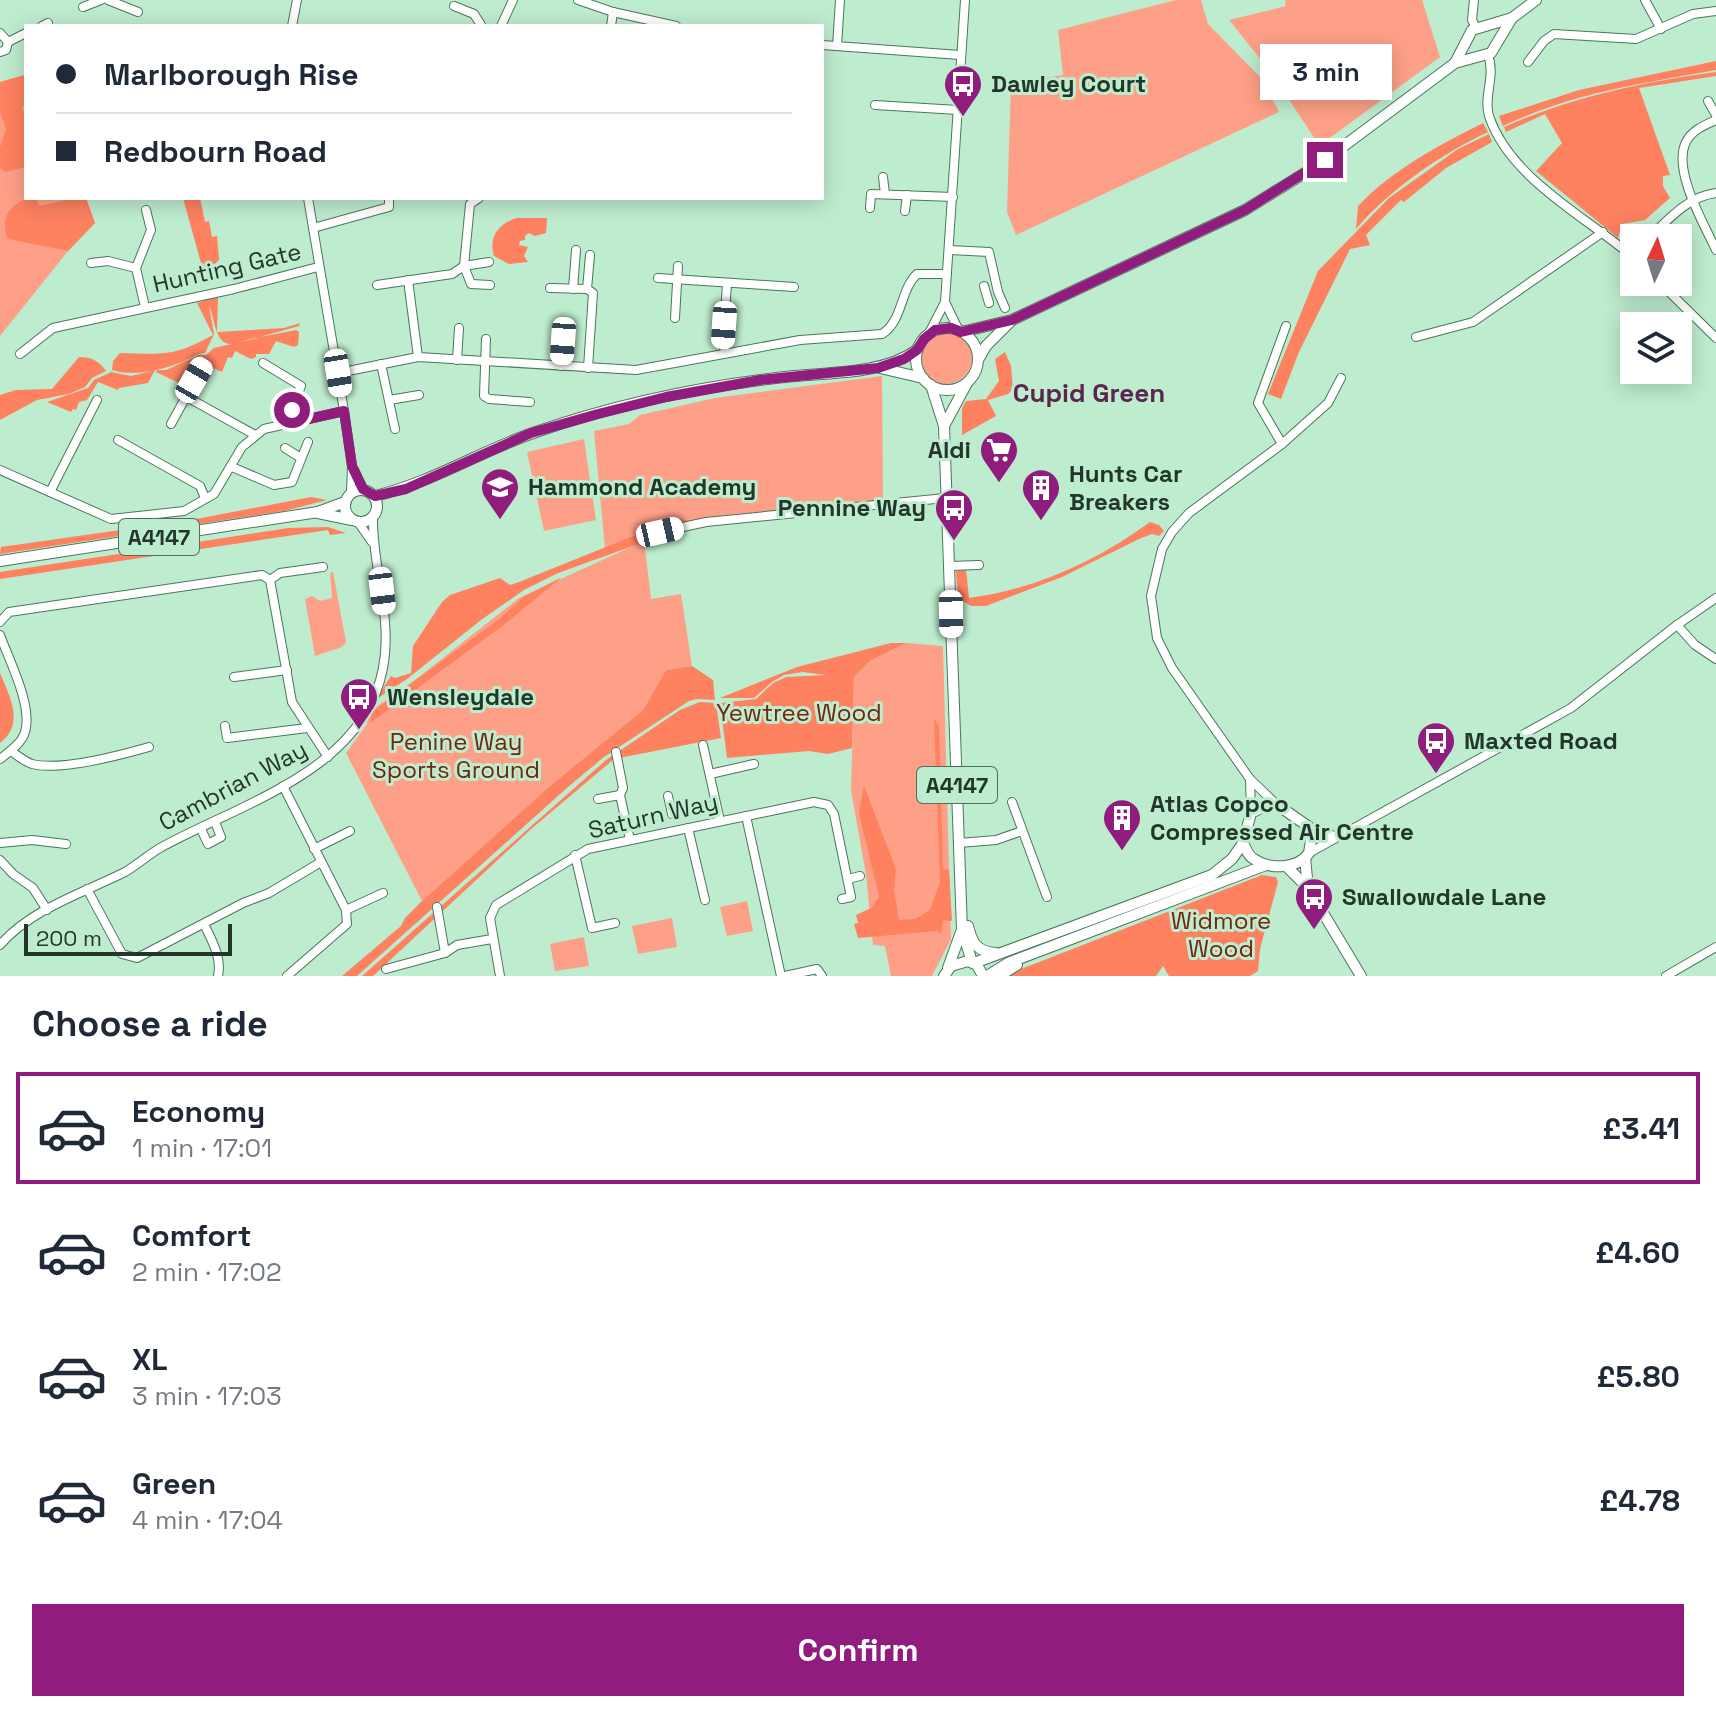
<!DOCTYPE html>
<html lang="en">
<head>
<meta charset="utf-8">
<style>
  :root { --surface:#fff; --page:#f2f2f3; --text:#1f2937; --muted:#747a83; --line:#e0e1e3; --accent:#901d7e }
  body { margin:0; font-family:"Space Grotesk",sans-serif; background:var(--page); color:var(--text); height:100vh; display:flex; flex-direction:column; font-size:30px; white-space:nowrap }
  * { box-sizing:border-box; margin:0 }
  p { font-size:26px; color:var(--muted) }
  .icon { flex:none; width:44px; height:44px; fill:none; stroke:currentColor; stroke-width:2; stroke-linecap:round; stroke-linejoin:round }
  .map { position:relative; height:976px; overflow:hidden }
  .side { display:flex; flex-direction:column; background:var(--surface); flex:1 }
  .side>* { flex:none }
  .top-card { position:absolute; left:24px; top:24px; width:800px; height:176px; border-radius:0px; box-shadow:0 4px 20px #0003; display:grid; align-content:center; height:176px; padding:0 32px; background:var(--surface) }
  .needle { width:52px; rotate:4deg }
  .fabs { position:absolute; left:1620px; top:224px; display:grid; gap:16px }
  .fabs a { display:grid; place-items:center; width:72px; height:72px; border-radius:0px; background:var(--surface); box-shadow:0 4px 20px #0003; font-size:40px }
  .scale { position:absolute; left:24px; bottom:20px; width:208px; box-sizing:border-box; padding-left:8px; border:4px solid #23362a; border-top:0; font-size:22px; line-height:28px; white-space:nowrap; color:#23362a; -webkit-text-stroke:6px #beecce; paint-order:stroke }
  .end { position:absolute; width:36px; height:36px; margin:-18px; border:10px solid #901d7e; background:#fff; box-shadow:0 0 0 4px #fff }
  .from { border-radius:50% }
  .bubble { position:absolute; height:56px; border-radius:0px; background:var(--surface); box-shadow:0 4px 20px #0003; font-size:26px; font-weight:600; line-height:56px; text-align:center }
  .car { position:absolute; width:24px; height:48px; margin:-24px -12px; border-radius:10px; box-shadow:0 0 6px 2px #0007; background:linear-gradient(#fff 24%,#345 0 40%,#fff 0 76%,#345 0 86%,#fff 0) }
  .top-card b { display:flex; align-items:center; gap:28px; height:76px; font-size:30px }
  .top-card b+b { border-top:2px solid var(--line) }
  .top-card i { width:20px; height:20px; background:var(--text) }
  ul { padding:0; list-style:none }
  li { display:flex; align-items:center; gap:24px; height:112px; margin:0 16px 12px; padding:0 16px; border:4px solid transparent; border-radius:0px }
  li div { flex:1 }
  li b { display:block; font-size:30px }
  li em { font-style:normal; font-weight:600 }
  li.current { border-color:var(--accent) }
  li>.icon { width:72px; height:72px; stroke-width:1.5 }
  h2 { padding:0 32px; font-size:36px; line-height:96px }
  .button { display:flex; gap:16px; margin-top:auto; padding:16px 32px }
  .button a { flex:1; height:92px; border-radius:0px; background:var(--accent); color:#fff; font-size:32px; font-weight:600; line-height:92px; text-align:center }
  .map>svg:first-child { display:block }
  .green { fill:#fea087 }
  .forest { fill:#fe8160 }
  .lines { fill:none; stroke-linecap:round; stroke-linejoin:round }
  .minor-casing { stroke:#4b765b; stroke-width:10 }
  .major-casing { stroke:#4b765b; stroke-width:12 }
  .minor { stroke:#fff; stroke-width:8 }
  .major { stroke:#fff; stroke-width:10 }
  .route { stroke:#901d7e; stroke-width:10 }
  .labels { text-anchor:middle; stroke-width:6; stroke-linejoin:round; paint-order:stroke }
  .shield { fill:#beecce; stroke:#526d5b; stroke-width:2 }
  .shield-label { font-size:22px; font-weight:bold; fill:#23362a }
  .poi-label { font-size:24px; font-weight:bold; fill:#23362a; stroke:#beecce; text-anchor:start }
  .street-label { font-size:24px; fill:#23362a; stroke:#beecce }
  .park-label { font-size:24px; fill:#732510; stroke:#beecce }
  .neighbourhood-label { font-size:26px; font-weight:bold; fill:#5b2550; stroke:#beecce }
</style>
</head>
<body>
<div class="map">
<svg width="1716" height="976" viewBox="0 0 1716 976">
  <rect width="100%" height="100%" fill="#beecce"/>
  <g class="green">
    <polygon points="1176,0 1201,0 1208,24 1263,80 1279,112 1016,235 1007,212 1011,83 1063,75 1058,30"/>
    <polygon points="1285,0 1422,0 1440,57 1327,140 1315,139 1270,71 1229,20 1286,6"/>
    <polygon points="26,75 26,198 86,198 95,223 68,251 0,336 0,82"/>
    <circle cx="946" cy="358" r="26"/>
    <polygon points="882,376 883,500 706,518 605,549 594,431 629,424 640,415 715,398"/>
    <polygon points="584,439 596,520 544,531 527,452"/>
    <polygon points="644,541 651,599 681,594 692,666 666,670 643,710 550,786 422,901 346,753 367,724 370,711 415,680 519,598"/>
    <polygon points="333,572 346,642 342,647 315,656 305,599 312,596 320,601 332,598 330,573"/>
    <polygon points="906,643 943,646 951,939 932,976 891,976 885,946 873,945 866,875 851,790 854,677 870,661"/>
    <polygon points="747,901 753,931 727,936 720,907"/>
    <polygon points="672,918 677,947 638,954 632,926"/>
    <polygon points="584,937 589,966 555,971 550,944"/>
  </g>
  <g class="forest">
    <path d="M1716 61V70C1639 84 1576 92 1503 126L1499 116 1579 90Z"/>
    <path d="M1716 72V76L1639 88 1670 175 1663 176V186L1670 198 1645 220 1622 224 1618 238 1536 171 1562 143 1545 114 1506 132 1504 127C1572 97 1642 82 1716 72Z"/>
    <polygon points="25,75 26,99 22,109 26,116 26,167 5,172 0,168 0,147 6,129 0,112 0,82"/>
    <path d="M1483 123 1488 132C1441 154 1389 190 1356 229L1358 206C1392 170 1439 145 1483 123Z"/>
    <polygon points="1489,134 1492,142 1446,168 1404,202 1401,200 1366,235 1370,245 1350,249 1299,352 1281,399 1268,394 1318,271 1389,198 1458,149"/>
    <path d="M28 198H36L39 206 63 201V198H86L95 223 68 251 8 239C0 218 9 205 28 198Z"/>
    <polygon points="183,198 200,198 205,222 209,221 212,237 217,236 219,260 204,274"/>
    <path d="M517 218H547L546 233 535 236 529 233 525 236V240L520 241 519 245 528 247 524 256 528 262 509 264 494 256C488 237 499 223 517 218Z"/>
    <path d="M218 296 217 332 284 328 300 323 299 326 260 337 296 330 299 332 298 345 294 347 276 341 269 354H256V357L251 359 235 351 232 358 228 357 222 372 200 362 194 371 185 370 179 383 156 372 157 370H166L199 355H206L214 348 258 338C249 338 242 343 232 344 214 345 215 317 209 306L214 334 205 353C196 353 190 359 182 362 162 370 132 377 112 370L113 361 120 353C163 354 174 357 213 335L197 303Z"/>
    <polygon points="1005,352 1011,366 1013,389 1008,394 988,400 996,416 962,435 962,408 966,401 986,399 999,381 995,359"/>
    <path d="M79 357C92 357 99 361 106 371L92 378 85 387 69 394 37 400 0 420V395L16 390 52 389Z"/>
    <polygon points="155,370 148,383 119,388 118,390 98,382 87,400 79,402 76,410 73,409 71,412 47,402 88,388 94,380 111,372 131,376"/>
    <polygon points="311,497 327,500 284,511 0,554 1,547 191,520"/>
    <polygon points="678,518 688,521 680,522 680,529 558,573 524,590 481,620 407,679 375,700 391,676 395,678 411,673 413,646 442,602 450,595 500,578 510,585 519,582"/>
    <path d="M1150 522 1159 525 1164 531 1159 536 1152 534 1139 539 1062 577 986 606H971L958 598 956 571 966 570 969 598C1036 589 1097 561 1150 522Z"/>
    <polygon points="328,527 346,533 330,535 328,530 0,579 0,572 288,528"/>
    <polygon points="562,577 505,624 370,723 372,712 498,620 525,596"/>
    <polygon points="891,643 906,643 870,661 854,677 852,748 828,754 809,751 727,758 720,703 756,699 773,683 786,677 826,675 803,672 784,675 772,682 754,698 720,698 797,667"/>
    <polygon points="692,666 713,680 715,700 697,699 689,701 604,757 568,787 357,976 342,976 401,926 405,918 422,901 550,786 643,710 666,670"/>
    <path d="M0 673C10 697 25 724 0 743Z"/>
    <polygon points="700,702 716,703 721,738 614,759 530,830 373,976 362,976 606,760 680,710"/>
    <polygon points="934,719 939,726 943,869 949,870 952,921 943,920 941,934 937,931 858,938 854,924 858,923 856,915 871,908 879,897 859,813 864,786 896,869 894,890 899,920 915,919 930,910 940,882"/>
    <polygon points="1262,875 1276,877 1278,882 1260,949 1258,971 1250,976 1169,976 1163,966 1156,976 1003,976"/>
  </g>
  <g class="lines">
    <defs>
      <g id="minor">
        <polyline points="108,0 138,12"/>
        <polyline points="578,0 613,12 676,26"/>
        <polyline points="1474,0 1472,20 1476,28"/>
        <polyline points="1645,0 1661,29"/>
        <polyline points="454,6 474,14 481,25"/>
        <polyline points="83,7 101,0"/>
        <polyline points="42,26 48,23"/>
        <polyline points="292,26 297,0"/>
        <polyline points="501,26 513,0"/>
        <polyline points="611,26 613,12"/>
        <polyline points="0,33 8,42 6,50 0,52"/>
        <polyline points="8,42 26,33"/>
        <polyline points="822,45 960,55"/>
        <polyline points="837,46 840,0"/>
        <path d="M1488 55C1496 76 1483 96 1489 116 1510 179 1587 217 1634 258"/>
        <polyline points="1528,62 1544,41 1554,34 1636,39 1693,14 1716,11"/>
        <polyline points="1708,101 1716,115"/>
        <polyline points="875,105 958,110"/>
        <path d="M1716 120C1705 125 1692 130 1686 142 1672 170 1704 224 1716 250"/>
        <polyline points="883,177 885,194"/>
        <polyline points="308,198 344,411 352,466 351,492"/>
        <polyline points="870,208 871,194 953,197"/>
        <polyline points="905,211 907,195"/>
        <polyline points="313,228 389,207 389,198"/>
        <path d="M1649 238C1669 219 1687 197 1716 193"/>
        <polyline points="950,250 989,252 998,292 1005,308"/>
        <polyline points="489,262 464,266 471,284 490,285"/>
        <polyline points="91,263 108,261 136,268 145,307"/>
        <polyline points="136,268 151,230 146,210"/>
        <polyline points="658,278 794,287"/>
        <polyline points="408,280 418,357"/>
        <polyline points="1659,282 1716,338"/>
        <polyline points="377,285 452,274 464,266 470,204 479,198"/>
        <polyline points="984,286 989,303"/>
        <polyline points="550,288 587,289"/>
        <polyline points="573,289 576,250"/>
        <polyline points="945,302 959,331"/>
        <polyline points="675,318 678,266"/>
        <polyline points="928,335 945,302 965,0"/>
        <polyline points="1416,337 1473,322 1603,232"/>
        <polyline points="486,339 484,396 489,399 530,402"/>
        <polyline points="725,352 723,341 727,284"/>
        <polyline points="20,354 53,328 234,289 318,267"/>
        <polyline points="457,360 459,328"/>
        <polyline points="263,363 301,386 286,424"/>
        <polyline points="381,364 395,429"/>
        <polyline points="561,366 563,341"/>
        <polyline points="588,368 593,293 587,289 590,255"/>
        <path d="M338 373 418 357 636 370 800 340 882 334C903 321 900 290 917 274H947"/>
        <polyline points="185,396 255,435"/>
        <polyline points="389,400 419,395"/>
        <polyline points="171,424 204,364"/>
        <polyline points="118,440 200,486 205,498"/>
        <polyline points="1282,444 1258,403 1286,326"/>
        <polyline points="285,448 301,458"/>
        <polyline points="232,467 274,485 292,482 308,442"/>
        <polyline points="0,470 111,519 184,511 214,494 242,447 264,429 344,411"/>
        <polyline points="354,470 363,489"/>
        <polyline points="50,492 97,400"/>
        <polyline points="358,522 372,542"/>
        <polyline points="660,532 706,522 945,498"/>
        <polyline points="950,566 979,565"/>
        <polyline points="270,580 292,702 328,757"/>
        <polyline points="0,622 9,612 262,575 270,580 280,573 323,567"/>
        <polyline points="1677,625 1695,645 1716,659"/>
        <path d="M0 635C9 660 33 706 25 732 22 743 9 752 0 759"/>
        <polyline points="234,677 287,670"/>
        <polyline points="225,726 227,738 307,728"/>
        <polyline points="703,745 720,821"/>
        <path d="M11 751C17 755 25 762 32 764 60 771 121 755 149 747"/>
        <polyline points="616,752 623,788 620,795 630,840"/>
        <polyline points="710,774 754,764"/>
        <polyline points="1250,779 1251,813"/>
        <polyline points="283,786 346,910 347,924 287,976"/>
        <polyline points="668,796 672,814"/>
        <polyline points="598,799 620,795"/>
        <polyline points="1012,802 1047,897"/>
        <polyline points="1276,804 1250,779 1172,668 1157,638 1151,596 1162,549 1172,532 1189,513 1282,444 1328,403 1341,378"/>
        <polyline points="746,816 781,976"/>
        <polyline points="1309,827 1323,834 1337,836"/>
        <polyline points="688,828 705,900"/>
        <polyline points="201,829 208,844 221,837 215,822"/>
        <polyline points="0,843 32,840 66,844"/>
        <polyline points="959,843 996,840 1022,831"/>
        <polyline points="314,849 350,831"/>
        <polyline points="1309,853 1571,708 1677,625 1716,598"/>
        <polyline points="575,855 592,928 615,923"/>
        <polyline points="0,860 13,874 33,888 47,910"/>
        <polyline points="848,879 860,876"/>
        <polyline points="87,889 122,954 137,958 243,903 269,893 321,862"/>
        <polyline points="437,907 445,953"/>
        <polyline points="346,910 383,893"/>
        <path d="M204 924C212 941 222 957 218 976"/>
        <path d="M0 945C31 909 83 893 125 872 137 865 148 855 160 848 239 804 364 771 383 668 393 617 372 568 373 517"/>
        <polyline points="386,969 445,953 457,945 492,939"/>
        <polyline points="500,976 490,918 496,905 588,849 814,802 828,805 834,814 851,897 842,899"/>
        <polyline points="785,976 817,969 822,976"/>
        <polyline points="1666,976 1716,947"/>
      </g>
      <g id="major">
        <polyline points="1455,63 1472,30 1512,18 1536,0"/>
        <circle cx="947" cy="359" r="31"/>
        <polyline points="961,332 1012,320 1245,210 1321,163 1455,63 1491,53 1512,18"/>
        <polyline points="978,360 986,346 1011,321"/>
        <polyline points="880,368 923,378"/>
        <polyline points="931,385 944,426 962,930 972,962"/>
        <polyline points="944,426 966,385"/>
        <circle cx="361" cy="506" r="16"/>
        <path d="M375 496C430 483 479 452 533 433 616 404 707 385 794 376 836 372 882 374 917 350"/>
        <polyline points="318,513 352,520"/>
        <polyline points="0,561 318,512 345,502"/>
        <path d="M1269 804H1276L1309 827 1311 840 1309 853C1298 869 1270 870 1254 859 1248 856 1246 849 1243 843L1251 813Z"/>
        <polyline points="1305,858 1308,888"/>
        <polyline points="1286,866 1308,888 1361,976"/>
        <path d="M968 926C972 943 977 952 996 953"/>
        <polyline points="974,963 1212,875 1232,859 1243,843"/>
        <polyline points="948,968 961,932"/>
        <polyline points="944,976 951,966 968,961 977,965 983,976"/>
        <polyline points="987,976 1008,963 1266,865"/>
        <polyline points="999,976 1017,965"/>
      </g>
    </defs>
    <use href="#minor" class="minor-casing"/>
    <use href="#major" class="major-casing"/>
    <use href="#minor" class="minor"/>
    <use href="#major" class="major"/>
  </g>
  <g class="lines">
    <polyline class="route" points="292,410 286,424 344,411 352,466 363,489 375,496 406,489 531,433 598,414 666,397 760,380 878,368 904,359 917,350 924,339 935,330 951,328 961,332 1012,320 1245,210 1325,160"/>
  </g>
  <defs>
    <symbol id="bus-pin" viewBox="-11 -11 22 30"><path d="M0 17L-7.5 6A9.5 9.5 0 1 1 7.5 6Z" fill="#901d7e" stroke="#beecce"/><path d="M-5-6H5V4H4V6H2V4H-2V6H-4V4H-5ZM-3.5-4V0h7V-4ZM-3.5 1.2v1.5H-2V1.2ZM2 1.2v1.5H3.5V1.2Z" fill="#fff"/></symbol>
    <symbol id="supermarket-pin" viewBox="-11 -11 22 30"><path d="M0 17L-7.5 6A9.5 9.5 0 1 1 7.5 6Z" fill="#901d7e" stroke="#beecce"/><path d="M-6-5.5h2.5l.6 2H6L4.5 2H-2.5L-4.4-4H-6ZM-1.5 3.2a1.3 1.3 0 1 0 .1 0ZM3 3.2a1.3 1.3 0 1 0 .1 0Z" fill="#fff"/></symbol>
    <symbol id="school-pin" viewBox="-11 -11 22 30"><path d="M0 17L-7.5 6A9.5 9.5 0 1 1 7.5 6Z" fill="#901d7e" stroke="#beecce"/><path d="M0-5L7-2L0 1L-7-2ZM-4 1L0 2.5L4 1V4Q0 6-4 4Z" fill="#fff"/></symbol>
    <symbol id="building-pin" viewBox="-11 -11 22 30"><path d="M0 17L-7.5 6A9.5 9.5 0 1 1 7.5 6Z" fill="#901d7e" stroke="#beecce"/><path d="M-4-6H4V6H1V3H-1V6H-4ZM-2.5-4.3h1.7v1.8h-1.7ZM.8-4.3h1.7v1.8H.8ZM-2.5-1h1.7V.8h-1.7ZM.8-1h1.7V.8H.8Z" fill="#fff"/></symbol>
  </defs>
  <g fill-rule="evenodd">
    <use href="#bus-pin" x="941" y="62" width="44" height="60"/>
    <use href="#supermarket-pin" x="977" y="428" width="44" height="60"/>
    <use href="#school-pin" x="478" y="465" width="44" height="60"/>
    <use href="#building-pin" x="1019" y="466" width="44" height="60"/>
    <use href="#bus-pin" x="932" y="486" width="44" height="60"/>
    <use href="#bus-pin" x="337" y="675" width="44" height="60"/>
    <use href="#bus-pin" x="1414" y="719" width="44" height="60"/>
    <use href="#building-pin" x="1100" y="796" width="44" height="60"/>
    <use href="#bus-pin" x="1292" y="875" width="44" height="60"/>
  </g>
  <g class="labels">
    <g class="shield">
      <rect x="119" y="519" width="80" height="36" rx="6"/>
      <rect x="917" y="767" width="80" height="36" rx="6"/>
    </g>
    <g class="shield-label">
      <text x="159" y="545">A4147</text>
      <text x="957" y="793">A4147</text>
    </g>
    <g class="poi-label">
      <text x="991" y="92">Dawley Court</text>
      <text x="971" y="458" text-anchor="end">Aldi</text>
      <text x="1069" y="482">Hunts Car<tspan x="1069" dy="28">Breakers</tspan></text>
      <text x="528" y="495">Hammond Academy</text>
      <text x="926" y="516" text-anchor="end">Pennine Way</text>
      <text x="387" y="705">Wensleydale</text>
      <text x="1464" y="749">Maxted Road</text>
      <text x="1150" y="812">Atlas Copco<tspan x="1150" dy="28">Compressed Air Centre</tspan></text>
      <text x="1342" y="905">Swallowdale Lane</text>
    </g>
    <g class="street-label">
      <text transform="translate(227 268) rotate(-13)" y="8">Hunting Gate</text>
      <text transform="translate(233 786) rotate(-28)" y="8">Cambrian Way</text>
      <text transform="translate(653 816) rotate(-13)" y="8">Saturn Way</text>
    </g>
    <g class="park-label">
      <text x="799" y="721">Yewtree Wood</text>
      <text x="456" y="750">Penine Way<tspan x="456" dy="28">Sports Ground</tspan></text>
      <text x="1221" y="929">Widmore<tspan x="1221" dy="28">Wood</tspan></text>
    </g>
    <g class="neighbourhood-label">
      <text x="1089" y="402">Cupid Green</text>
    </g>
  </g>
</svg>
<div class="fabs">
<a><svg class="needle" viewBox="-14 -14 28 28"><path d="M0-13l5 13h-10z" fill="#e53935"/><path d="M0 13l5-13h-10z" fill="#747a83"/></svg></a>
<a><svg class="icon" aria-label="layers" viewBox="0 0 24 24"><path d="M12 4l9 5-9 5-9-5zM3 14l9 5 9-5"/></svg></a>
</div>
<div class="scale">200 m</div>
<i class="end from" style="left:292px;top:410px"></i>
<i class="end" style="left:1325px;top:160px"></i>
<div class="bubble" style="left:1260px;top:44px;width:132px">3 min</div>
<i class="car" style="left:724px;top:325px;rotate:184deg"></i>
<i class="car" style="left:563px;top:341px;rotate:184deg"></i>
<i class="car" style="left:338px;top:373px;rotate:171deg"></i>
<i class="car" style="left:194px;top:380px;rotate:30deg"></i>
<i class="car" style="left:660px;top:532px;rotate:77deg"></i>
<i class="car" style="left:382px;top:591px;rotate:173deg"></i>
<i class="car" style="left:951px;top:614px;rotate:179deg"></i>
<div class="top-card">
<b><i class="from"></i>Marlborough Rise</b>
<b><i></i>Redbourn Road</b>
</div>
</div>
<section class="side">
<h2>Choose a ride</h2>
<ul>
<li class="current"><svg class="icon" aria-label="car" viewBox="0 0 24 24"><path d="M5 17H2v-5l4-1 3-4h7l3 4 3 1v5h-3M9 17h6M6 11h13"/><circle cx="7" cy="17" r="2"/><circle cx="17" cy="17" r="2"/></svg><div><b>Economy</b><p>1 min · 17:01</p></div><em>£3.41</em></li>
<li><svg class="icon" aria-label="car" viewBox="0 0 24 24"><path d="M5 17H2v-5l4-1 3-4h7l3 4 3 1v5h-3M9 17h6M6 11h13"/><circle cx="7" cy="17" r="2"/><circle cx="17" cy="17" r="2"/></svg><div><b>Comfort</b><p>2 min · 17:02</p></div><em>£4.60</em></li>
<li><svg class="icon" aria-label="car" viewBox="0 0 24 24"><path d="M5 17H2v-5l4-1 3-4h7l3 4 3 1v5h-3M9 17h6M6 11h13"/><circle cx="7" cy="17" r="2"/><circle cx="17" cy="17" r="2"/></svg><div><b>XL</b><p>3 min · 17:03</p></div><em>£5.80</em></li>
<li><svg class="icon" aria-label="car" viewBox="0 0 24 24"><path d="M5 17H2v-5l4-1 3-4h7l3 4 3 1v5h-3M9 17h6M6 11h13"/><circle cx="7" cy="17" r="2"/><circle cx="17" cy="17" r="2"/></svg><div><b>Green</b><p>4 min · 17:04</p></div><em>£4.78</em></li>
</ul>
<div class="button"><a>Confirm</a></div>
</section>
</body>
</html>
